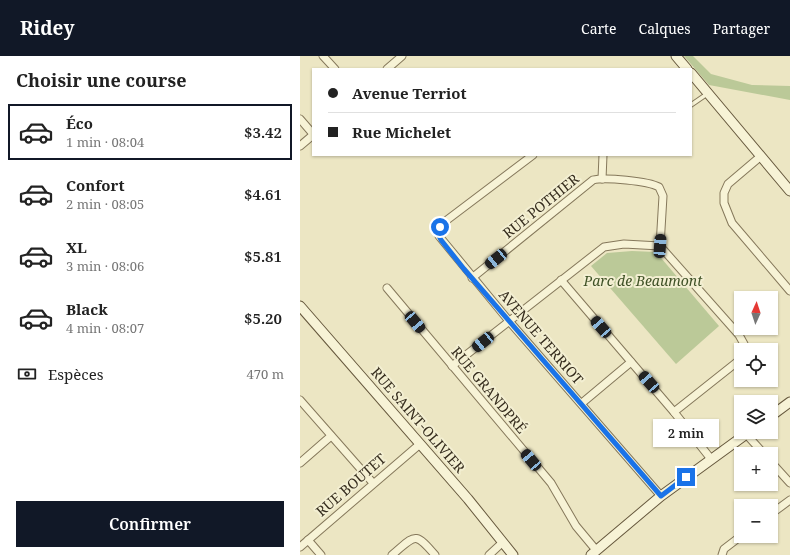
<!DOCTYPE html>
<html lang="fr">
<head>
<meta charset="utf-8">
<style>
  :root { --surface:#fff; --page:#f6f6f6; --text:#222; --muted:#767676; --line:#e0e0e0; --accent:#111827 }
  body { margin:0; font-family:"Noto Serif",serif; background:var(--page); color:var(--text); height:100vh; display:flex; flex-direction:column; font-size:15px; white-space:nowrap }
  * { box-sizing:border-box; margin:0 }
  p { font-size:13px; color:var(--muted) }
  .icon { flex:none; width:22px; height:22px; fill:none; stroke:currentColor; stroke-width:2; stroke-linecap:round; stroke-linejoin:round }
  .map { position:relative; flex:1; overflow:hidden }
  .side { display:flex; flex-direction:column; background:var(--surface); width:300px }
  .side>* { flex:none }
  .banner { position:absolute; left:12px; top:12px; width:380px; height:88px; border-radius:0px; box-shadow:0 1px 3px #0004; display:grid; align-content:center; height:88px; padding:0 16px; background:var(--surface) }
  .needle { width:26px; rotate:3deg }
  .fabs { position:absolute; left:434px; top:235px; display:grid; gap:8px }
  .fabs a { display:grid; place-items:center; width:44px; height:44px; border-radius:0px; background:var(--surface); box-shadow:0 1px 3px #0004; font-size:20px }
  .end { position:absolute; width:18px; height:18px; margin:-9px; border:5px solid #1a73e8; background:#fff; box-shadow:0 0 0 2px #fff }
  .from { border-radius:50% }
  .bubble { position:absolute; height:28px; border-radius:0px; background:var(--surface); box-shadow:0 1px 3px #0004; font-size:13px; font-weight:600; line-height:28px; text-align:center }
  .car { position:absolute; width:12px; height:24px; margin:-12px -6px; border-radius:5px; box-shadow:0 0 3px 1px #0007; background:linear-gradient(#222 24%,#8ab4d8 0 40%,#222 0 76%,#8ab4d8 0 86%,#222 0) }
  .banner b { display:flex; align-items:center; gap:14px; height:38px; font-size:15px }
  .banner b+b { border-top:1px solid var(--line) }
  .banner i { width:10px; height:10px; background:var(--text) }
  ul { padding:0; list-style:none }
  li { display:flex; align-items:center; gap:12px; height:56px; margin:0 8px 6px; padding:0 8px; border:2px solid transparent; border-radius:0px }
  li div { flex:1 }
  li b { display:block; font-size:15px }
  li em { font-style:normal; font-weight:600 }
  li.on { border-color:var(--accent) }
  li>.icon { width:36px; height:36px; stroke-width:1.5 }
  h2 { padding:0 16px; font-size:18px; line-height:48px }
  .pay { display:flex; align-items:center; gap:10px; height:44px; padding:0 16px; font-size:15px }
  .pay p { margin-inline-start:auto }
  .cta { display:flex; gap:8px; margin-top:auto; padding:8px 16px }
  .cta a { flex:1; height:46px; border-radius:0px; background:var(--accent); color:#fff; font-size:16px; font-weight:600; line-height:46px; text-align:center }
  header { display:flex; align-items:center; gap:24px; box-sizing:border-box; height:56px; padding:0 20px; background:var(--accent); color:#fff }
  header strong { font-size:19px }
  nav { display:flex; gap:22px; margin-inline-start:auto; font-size:14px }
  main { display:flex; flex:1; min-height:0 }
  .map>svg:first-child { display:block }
  .green { fill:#bbc998 }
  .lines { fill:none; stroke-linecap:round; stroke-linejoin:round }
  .lane-casing { stroke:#85785b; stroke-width:5.5 }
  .street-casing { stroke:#85785b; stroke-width:9 }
  .secondary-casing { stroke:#67593e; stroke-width:11 }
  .lane { stroke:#f7f3d6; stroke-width:3.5 }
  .street { stroke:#f7f3d6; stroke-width:7 }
  .secondary { stroke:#f7f3d6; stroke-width:9 }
  .route { stroke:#1a73e8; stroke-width:5 }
  .labels { text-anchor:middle; stroke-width:4; stroke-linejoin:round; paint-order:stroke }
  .street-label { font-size:14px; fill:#362d1e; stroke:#f3efd2 }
  .park-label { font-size:14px; font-style:italic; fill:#3f5126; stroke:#f3efd2 }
</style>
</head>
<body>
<header>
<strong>Ridey</strong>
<nav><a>Carte</a><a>Calques</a><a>Partager</a></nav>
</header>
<main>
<section class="side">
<h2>Choisir une course</h2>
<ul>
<li class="on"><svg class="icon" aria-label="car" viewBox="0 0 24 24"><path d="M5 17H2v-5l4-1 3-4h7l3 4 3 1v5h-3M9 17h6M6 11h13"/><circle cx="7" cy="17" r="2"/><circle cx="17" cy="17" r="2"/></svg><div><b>Éco</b><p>1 min · 08:04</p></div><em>$3.42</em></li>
<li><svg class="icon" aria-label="car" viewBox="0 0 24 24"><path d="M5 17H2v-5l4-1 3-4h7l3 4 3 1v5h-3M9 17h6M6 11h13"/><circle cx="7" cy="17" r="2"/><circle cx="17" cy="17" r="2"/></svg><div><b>Confort</b><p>2 min · 08:05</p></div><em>$4.61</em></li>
<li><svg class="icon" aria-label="car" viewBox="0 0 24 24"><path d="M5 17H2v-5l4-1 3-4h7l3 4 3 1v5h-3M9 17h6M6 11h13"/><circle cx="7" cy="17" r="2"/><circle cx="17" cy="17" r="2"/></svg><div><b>XL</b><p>3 min · 08:06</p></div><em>$5.81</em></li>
<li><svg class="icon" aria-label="car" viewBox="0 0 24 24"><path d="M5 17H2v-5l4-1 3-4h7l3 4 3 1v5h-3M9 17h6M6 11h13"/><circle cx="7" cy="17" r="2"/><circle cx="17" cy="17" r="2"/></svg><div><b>Black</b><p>4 min · 08:07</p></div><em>$5.20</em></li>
</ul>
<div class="pay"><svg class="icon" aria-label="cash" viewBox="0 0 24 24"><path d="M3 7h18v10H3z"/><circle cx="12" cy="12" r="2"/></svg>Espèces<p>470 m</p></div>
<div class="cta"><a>Confirmer</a></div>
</section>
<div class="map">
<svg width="490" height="499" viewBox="0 0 490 499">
  <rect width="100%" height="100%" fill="#ece6c3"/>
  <g class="green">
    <polygon points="384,0 393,0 411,18 452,29 490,30 490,44 409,29"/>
    <polygon points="332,195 356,196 419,270 376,308 291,210 307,197"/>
  </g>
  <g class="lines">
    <defs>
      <polyline id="lane" points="391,49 407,38"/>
      <g id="street">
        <polyline points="23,0 35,13"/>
        <polyline points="87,13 102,0"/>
        <polyline points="0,63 13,78"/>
        <polyline points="0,90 13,79"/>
        <polyline points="233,99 143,167 140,171 139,180 209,265 361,440"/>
        <polyline points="461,100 428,128 424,137 424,147 432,167 490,235"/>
        <polyline points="302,123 303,99"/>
        <path d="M172 222 293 124C305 121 348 125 359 131L363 140 360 190 439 279 444 288V294"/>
        <polyline points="261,224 374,356 411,403"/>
        <polyline points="87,232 251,427 276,470 296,494"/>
        <polyline points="152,310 304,191 324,188 360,190"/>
        <polyline points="0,344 73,427"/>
        <polyline points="282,347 331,306"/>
        <polyline points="374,356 437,306 441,301"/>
        <polyline points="446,378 464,398"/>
        <polyline points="471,406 490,427"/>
        <polyline points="0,407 31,380"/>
        <polyline points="471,458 490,444"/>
        <polyline points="8,484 21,499"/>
        <polyline points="0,491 120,388"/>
        <path d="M92 499C115 480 114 474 135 499"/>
        <polyline points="189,499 203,486"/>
        <polyline points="422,499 424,493 441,480"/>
      </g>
      <g id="secondary">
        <polyline points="376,0 387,13"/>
        <polyline points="391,17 490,135"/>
        <polyline points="0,250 168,443 213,499"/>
        <polyline points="471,360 490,346"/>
        <polyline points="291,499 361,440 449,376"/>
      </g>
    </defs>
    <use href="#lane" class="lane-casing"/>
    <use href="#street" class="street-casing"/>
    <use href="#secondary" class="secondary-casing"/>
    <use href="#lane" class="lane"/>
    <use href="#street" class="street"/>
    <use href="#secondary" class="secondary"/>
  </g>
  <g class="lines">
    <polyline class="route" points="140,171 139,180 141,184 164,213 361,440 386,421"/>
  </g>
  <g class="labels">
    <g class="street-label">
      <text transform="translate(241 150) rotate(-39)" y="5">RUE POTHIER</text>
      <text transform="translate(241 281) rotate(49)" y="5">AVENUE TERRIOT</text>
      <text transform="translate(189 334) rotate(50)" y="5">RUE GRANDPRÉ</text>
      <text transform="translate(118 364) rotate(49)" y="5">RUE SAINT-OLIVIER</text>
      <text transform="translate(51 429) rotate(-41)" y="5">RUE BOUTET</text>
    </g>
    <g class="park-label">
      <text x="343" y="230">Parc de Beaumont</text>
    </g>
  </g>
</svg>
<div class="fabs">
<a><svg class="needle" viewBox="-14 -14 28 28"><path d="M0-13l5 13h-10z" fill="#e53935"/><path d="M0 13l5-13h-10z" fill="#767676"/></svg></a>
<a><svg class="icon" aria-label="locate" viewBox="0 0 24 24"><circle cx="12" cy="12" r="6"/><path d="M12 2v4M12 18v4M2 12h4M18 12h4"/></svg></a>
<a><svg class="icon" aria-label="layers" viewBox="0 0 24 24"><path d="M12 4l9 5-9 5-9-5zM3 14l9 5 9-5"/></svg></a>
<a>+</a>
<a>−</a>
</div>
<i class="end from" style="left:140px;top:171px"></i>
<i class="end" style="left:386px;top:421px"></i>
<div class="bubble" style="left:353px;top:363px;width:66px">2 min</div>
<i class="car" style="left:360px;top:190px;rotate:4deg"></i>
<i class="car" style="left:196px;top:203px;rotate:231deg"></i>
<i class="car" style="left:115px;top:266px;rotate:140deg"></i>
<i class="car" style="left:301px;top:271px;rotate:319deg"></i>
<i class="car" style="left:183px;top:286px;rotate:231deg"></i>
<i class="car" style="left:349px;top:326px;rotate:319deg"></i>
<i class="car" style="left:231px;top:404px;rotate:320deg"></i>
<div class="banner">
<b><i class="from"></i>Avenue Terriot</b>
<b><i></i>Rue Michelet</b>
</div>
</div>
</main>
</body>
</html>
